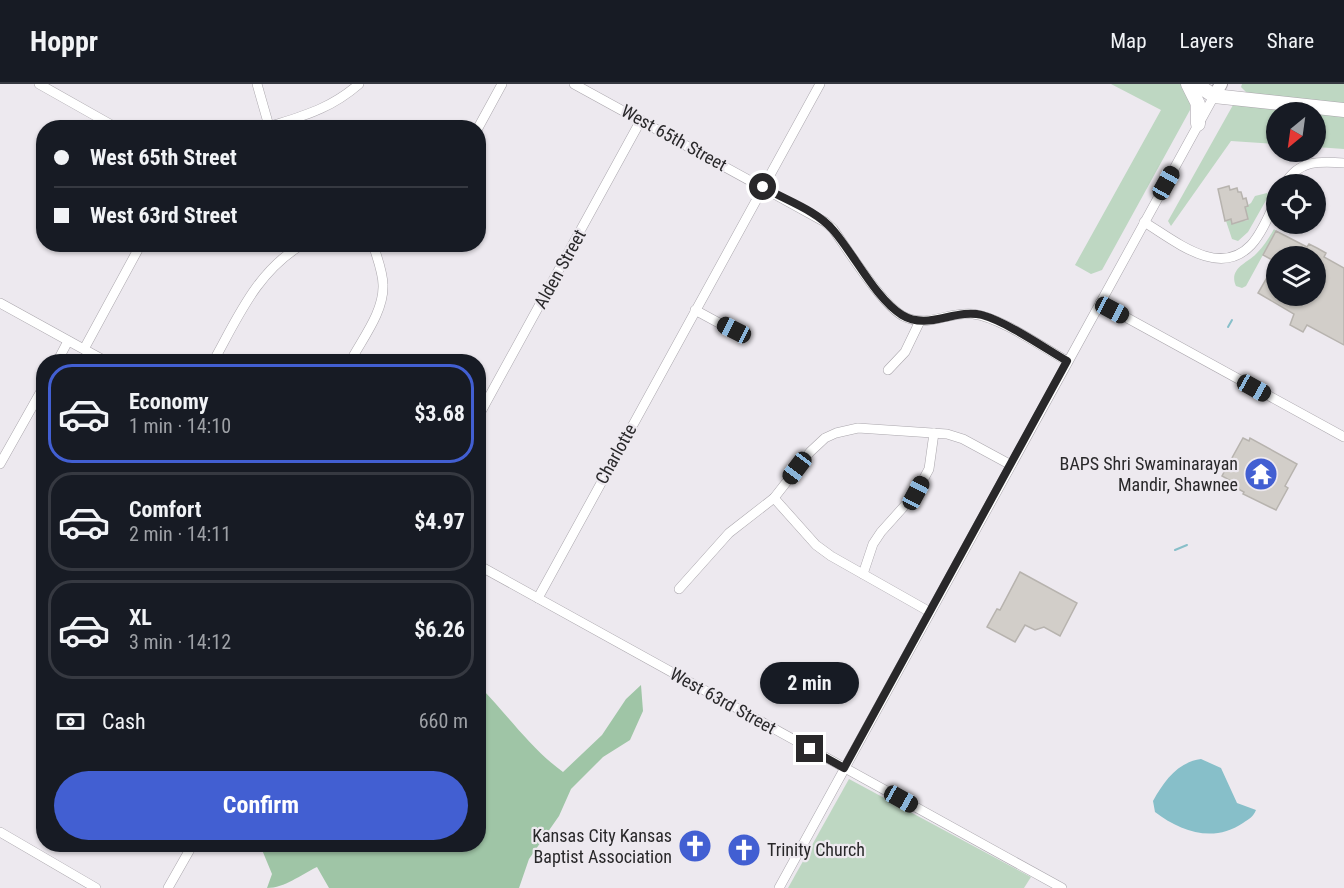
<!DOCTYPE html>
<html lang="en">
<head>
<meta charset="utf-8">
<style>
  :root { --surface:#171b24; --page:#20242c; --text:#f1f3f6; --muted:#9ea1a6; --line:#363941; --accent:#425fd2 }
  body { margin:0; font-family:"Roboto Condensed",sans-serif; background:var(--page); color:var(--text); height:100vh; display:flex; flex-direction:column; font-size:22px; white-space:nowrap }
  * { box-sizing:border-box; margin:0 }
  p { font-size:20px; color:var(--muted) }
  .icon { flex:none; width:33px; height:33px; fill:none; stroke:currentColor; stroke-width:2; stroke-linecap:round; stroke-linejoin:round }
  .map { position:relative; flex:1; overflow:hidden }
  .panel { position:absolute; left:36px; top:270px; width:450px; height:498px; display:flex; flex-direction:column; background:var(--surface); border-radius:24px; box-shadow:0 2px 4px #0004 }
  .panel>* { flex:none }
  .hud { position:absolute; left:36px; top:36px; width:450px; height:132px; border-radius:24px; box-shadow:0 2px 4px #0004; display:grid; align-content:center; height:132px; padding:0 18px; background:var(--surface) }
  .needle { width:39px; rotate:209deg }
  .buttons { position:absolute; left:1266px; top:18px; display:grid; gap:12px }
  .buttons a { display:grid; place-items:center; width:60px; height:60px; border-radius:50%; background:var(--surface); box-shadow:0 2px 4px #0004; font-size:30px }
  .end { position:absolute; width:27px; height:27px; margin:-14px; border:8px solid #29282a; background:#fff; box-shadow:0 0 0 3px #fff }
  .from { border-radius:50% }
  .bubble { position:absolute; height:42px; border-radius:21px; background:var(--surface); box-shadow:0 2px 4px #0004; font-size:20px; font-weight:700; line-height:42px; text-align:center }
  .car { position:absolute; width:18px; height:36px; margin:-18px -9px; border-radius:8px; box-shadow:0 0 4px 2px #0007; background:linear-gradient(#222 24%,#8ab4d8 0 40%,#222 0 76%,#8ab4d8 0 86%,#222 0) }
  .hud b { display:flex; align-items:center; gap:21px; height:57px; font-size:22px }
  .hud b+b { border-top:2px solid var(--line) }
  .hud i { width:15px; height:15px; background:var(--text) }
  ul { padding:10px 0 0; list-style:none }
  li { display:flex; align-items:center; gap:18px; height:99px; margin:0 12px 9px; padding:0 6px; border:3px solid var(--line); border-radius:24px }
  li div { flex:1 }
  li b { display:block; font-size:22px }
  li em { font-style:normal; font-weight:700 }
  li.active { border-color:var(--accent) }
  li>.icon { width:54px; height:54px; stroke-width:1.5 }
  .pay { display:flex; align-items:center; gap:15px; height:66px; padding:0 18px; font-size:22px }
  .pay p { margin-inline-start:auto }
  .action { display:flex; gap:12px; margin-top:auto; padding:12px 18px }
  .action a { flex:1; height:69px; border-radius:36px; background:var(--accent); color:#fff; font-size:24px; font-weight:700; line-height:69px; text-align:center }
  header { display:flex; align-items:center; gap:36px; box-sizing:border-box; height:84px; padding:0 30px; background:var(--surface); border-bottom:2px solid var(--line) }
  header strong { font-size:28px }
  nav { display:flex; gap:33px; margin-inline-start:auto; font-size:21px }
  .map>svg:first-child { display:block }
  .green { fill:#bed7c2 }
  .forest { fill:#9fc5a6 }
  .water { fill:#87bfc9 }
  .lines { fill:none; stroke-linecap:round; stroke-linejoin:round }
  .stream { stroke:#87bfc9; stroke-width:2 }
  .building { fill:#d2cec9; stroke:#b7b3ae; stroke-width:1.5; fill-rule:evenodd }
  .minor-casing { stroke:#aaa6ac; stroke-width:10 }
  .major-casing { stroke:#aaa6ac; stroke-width:14 }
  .highway-casing { stroke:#aaa6ac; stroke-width:15 }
  .minor { stroke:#fff; stroke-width:9 }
  .major { stroke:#fff; stroke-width:12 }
  .highway { stroke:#fff; stroke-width:14 }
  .route { stroke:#29282a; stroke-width:8 }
  .labels { text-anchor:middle; stroke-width:4.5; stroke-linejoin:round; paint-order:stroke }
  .street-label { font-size:18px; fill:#29282a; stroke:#ede9ef }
  .poi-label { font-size:18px; fill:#29282a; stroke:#ede9ef; text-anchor:end }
</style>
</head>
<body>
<header>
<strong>Hoppr</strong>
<nav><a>Map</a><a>Layers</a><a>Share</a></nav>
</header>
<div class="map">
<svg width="1344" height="804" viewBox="0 0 1344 804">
  <rect width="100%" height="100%" fill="#ede9ef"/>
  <g class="green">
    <polygon points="1111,0 1183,0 1190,19 1190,26 1102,186 1091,190 1075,181 1161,26"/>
    <polygon points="1242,0 1344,0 1344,21 1248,10 1241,3"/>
    <polygon points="1233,21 1344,29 1344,65 1316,63 1316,28 1276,28 1276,60 1231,57 1171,142 1168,137"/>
    <polygon points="1267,109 1269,111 1248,148 1238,157 1232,155 1226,137 1231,135 1232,139 1248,136 1245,123 1251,119 1255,112"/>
    <path d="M1274 145 1276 147 1246 202 1242 204 1236 202C1228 184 1248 179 1257 169 1264 162 1269 154 1274 145Z"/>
    <polygon points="849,695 1031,793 1024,804 788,804"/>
  </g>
  <path class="forest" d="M641 601 643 627 630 656 603 673 571 705 559 732 529 775 519 804H329L317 783C300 791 285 804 267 804L272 790 260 761 478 760 479 602C508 631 530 664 563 688L602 651 626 615Z"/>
  <path class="water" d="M1201 675 1221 684 1237 719 1256 726C1253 733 1249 735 1243 739 1214 759 1181 748 1155 728L1153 717C1164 697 1178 678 1201 675Z"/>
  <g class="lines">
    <g class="stream">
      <polyline points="1228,243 1232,236"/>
      <polyline points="1175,466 1187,461"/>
    </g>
  </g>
  <g class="building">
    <polygon points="1229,102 1230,106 1237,104 1238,108 1241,108 1243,115 1246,114 1248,122 1245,123 1248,135 1232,140 1231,135 1225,137 1218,105"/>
    <path d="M1276 147 1307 163 1309 160 1317 164 1326 169 1324 173 1344 184V261L1307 241 1303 248 1290 241 1294 230 1258 209 1276 178 1263 171ZM1276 172H1316V212H1276Z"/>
    <polygon points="1243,354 1249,357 1250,354 1297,380 1285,402 1288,404 1276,426 1243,410 1244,408 1229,400 1231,397 1222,392"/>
    <polygon points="1020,488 1077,519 1060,552 1044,543 1035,546 1025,541 1015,558 987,543 997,525 1000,526"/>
  </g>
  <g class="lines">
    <defs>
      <g id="minor">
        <polyline points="39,0 117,44"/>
        <polyline points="257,0 269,42"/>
        <path d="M574 0 825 138 833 145C848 166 884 224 905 233 929 244 949 227 973 230 1000 233 1042 263 1067 277"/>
        <path d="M265 44C302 32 329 26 359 0"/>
        <polyline points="478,44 502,0"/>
        <path d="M1285 100C1298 76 1320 77 1344 79"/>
        <path d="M1144 138C1174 156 1219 195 1251 161 1262 149 1269 131 1276 116"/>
        <polyline points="0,219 107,278"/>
        <polyline points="1100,219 1344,353"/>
        <polyline points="695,226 743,252"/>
        <polyline points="84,265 141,160"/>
        <polyline points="57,278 68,257"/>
        <path d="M213 278C238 233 257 187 303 160"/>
        <path d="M350 278C362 255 384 228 383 201 383 188 377 174 373 160"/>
        <polyline points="888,286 905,268 920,237"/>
        <polyline points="478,333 641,36"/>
        <polyline points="0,380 44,302"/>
        <polyline points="774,414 816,461 831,472 930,528"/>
        <polyline points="478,481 1062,804"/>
        <polyline points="863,490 873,460 881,448 916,409 929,385 934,349"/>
        <polyline points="679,505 729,449 774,414 810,368 825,354 836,349 858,344 947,350 963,355 1011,381"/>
        <polyline points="538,514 820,0"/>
        <polyline points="0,748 96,804"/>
        <polyline points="168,804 193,760"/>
        <polyline points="779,804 1214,12"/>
      </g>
      <polyline id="major" points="1214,12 1221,0"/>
      <g id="highway">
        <polyline points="1188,0 1198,20 1198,40"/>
        <polyline points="1196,0 1214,12 1344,26"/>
      </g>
    </defs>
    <use href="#minor" class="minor-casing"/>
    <use href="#major" class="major-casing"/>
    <use href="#highway" class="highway-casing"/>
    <use href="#minor" class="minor"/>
    <use href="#major" class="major"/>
    <use href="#highway" class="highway"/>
  </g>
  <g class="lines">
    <path class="route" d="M763 103C785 116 816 126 833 146 854 170 876 215 902 231 928 247 955 224 982 231 1007 238 1043 263 1067 277L844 684 810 665"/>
  </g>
  <defs>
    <symbol id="temple-disc" viewBox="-11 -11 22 22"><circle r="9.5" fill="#425fd2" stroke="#ede9ef"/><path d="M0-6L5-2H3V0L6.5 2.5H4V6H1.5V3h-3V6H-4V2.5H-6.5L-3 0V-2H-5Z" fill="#fff"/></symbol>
    <symbol id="church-disc" viewBox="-11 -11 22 22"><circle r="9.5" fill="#425fd2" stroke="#ede9ef"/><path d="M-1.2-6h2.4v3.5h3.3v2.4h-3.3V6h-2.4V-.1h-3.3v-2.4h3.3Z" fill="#fff"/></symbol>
  </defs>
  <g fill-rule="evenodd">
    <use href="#temple-disc" x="1242" y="371" width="38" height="38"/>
    <use href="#church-disc" x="676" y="743" width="38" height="38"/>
    <use href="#church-disc" x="725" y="747" width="38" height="38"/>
  </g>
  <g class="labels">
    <g class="street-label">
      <text transform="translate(674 54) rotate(29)" y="6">West 65th Street</text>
      <text transform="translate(560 185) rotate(-61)" y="6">Alden Street</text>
      <text transform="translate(616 370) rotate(-61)" y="6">Charlotte</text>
      <text transform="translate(723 617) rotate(29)" y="6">West 63rd Street</text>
    </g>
    <g class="poi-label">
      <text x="1238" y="386">BAPS Shri Swaminarayan<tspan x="1238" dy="21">Mandir, Shawnee</tspan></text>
      <text x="672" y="758">Kansas City Kansas<tspan x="672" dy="21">Baptist Association</tspan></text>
      <text x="767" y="772" text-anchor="start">Trinity Church</text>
    </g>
  </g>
</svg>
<div class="buttons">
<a><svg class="needle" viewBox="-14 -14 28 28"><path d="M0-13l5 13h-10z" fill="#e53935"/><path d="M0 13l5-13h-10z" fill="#9ea1a6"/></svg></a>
<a><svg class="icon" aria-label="locate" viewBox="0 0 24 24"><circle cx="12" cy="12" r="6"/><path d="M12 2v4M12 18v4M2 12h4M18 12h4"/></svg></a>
<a><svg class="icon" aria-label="layers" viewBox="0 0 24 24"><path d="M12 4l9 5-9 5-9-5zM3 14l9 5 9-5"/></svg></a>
</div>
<i class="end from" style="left:763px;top:103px"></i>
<i class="end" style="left:810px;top:665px"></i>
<div class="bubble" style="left:760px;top:578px;width:99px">2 min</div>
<i class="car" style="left:1166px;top:99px;rotate:29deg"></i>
<i class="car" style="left:1112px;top:226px;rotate:118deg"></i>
<i class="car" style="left:734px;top:246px;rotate:297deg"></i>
<i class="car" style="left:1254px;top:304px;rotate:119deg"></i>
<i class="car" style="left:797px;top:384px;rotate:217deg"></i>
<i class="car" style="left:916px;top:409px;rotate:28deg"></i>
<i class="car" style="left:901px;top:715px;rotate:119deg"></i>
<div class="hud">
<b><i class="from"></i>West 65th Street</b>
<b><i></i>West 63rd Street</b>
</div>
<section class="panel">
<ul>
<li class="active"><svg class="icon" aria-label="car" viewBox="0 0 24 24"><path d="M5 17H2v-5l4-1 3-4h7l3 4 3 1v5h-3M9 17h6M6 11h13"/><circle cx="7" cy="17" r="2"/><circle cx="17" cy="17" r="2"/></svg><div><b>Economy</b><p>1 min · 14:10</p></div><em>$3.68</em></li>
<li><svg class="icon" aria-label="car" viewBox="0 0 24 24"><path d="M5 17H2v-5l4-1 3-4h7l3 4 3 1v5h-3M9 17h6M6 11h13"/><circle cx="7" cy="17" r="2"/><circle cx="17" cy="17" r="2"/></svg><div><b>Comfort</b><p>2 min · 14:11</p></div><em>$4.97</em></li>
<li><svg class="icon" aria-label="car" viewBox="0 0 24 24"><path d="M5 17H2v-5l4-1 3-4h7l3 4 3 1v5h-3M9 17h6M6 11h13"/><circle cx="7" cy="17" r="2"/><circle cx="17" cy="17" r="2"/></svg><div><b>XL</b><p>3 min · 14:12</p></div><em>$6.26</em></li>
</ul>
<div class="pay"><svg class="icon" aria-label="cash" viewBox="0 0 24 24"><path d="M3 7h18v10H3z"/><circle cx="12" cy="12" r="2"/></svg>Cash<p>660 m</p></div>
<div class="action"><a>Confirm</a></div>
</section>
</div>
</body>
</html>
